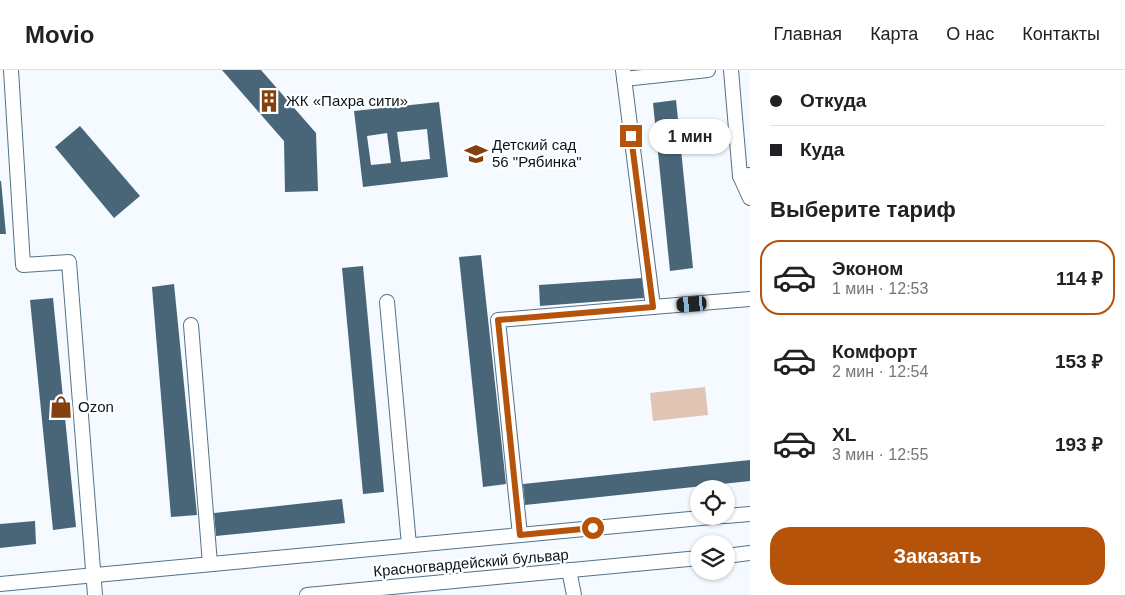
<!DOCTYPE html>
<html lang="ru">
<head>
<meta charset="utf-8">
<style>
  :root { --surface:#fff; --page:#f2f2f2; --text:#202124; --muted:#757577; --line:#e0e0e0; --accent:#b45309 }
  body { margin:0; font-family:Arial,sans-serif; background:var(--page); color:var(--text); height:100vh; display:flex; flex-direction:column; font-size:19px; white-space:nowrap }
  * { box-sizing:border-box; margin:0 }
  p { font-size:16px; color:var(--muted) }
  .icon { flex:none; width:28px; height:28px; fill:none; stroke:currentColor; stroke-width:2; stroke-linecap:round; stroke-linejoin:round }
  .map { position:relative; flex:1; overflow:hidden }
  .panel { display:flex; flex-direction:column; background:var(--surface); width:375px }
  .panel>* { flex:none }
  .hud { display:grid; align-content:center; height:110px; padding:0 20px; background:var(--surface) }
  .buttons { position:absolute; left:690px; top:410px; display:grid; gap:10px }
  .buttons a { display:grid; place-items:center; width:45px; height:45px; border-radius:50%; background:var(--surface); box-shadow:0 1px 4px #0004; font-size:25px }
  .end { position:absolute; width:22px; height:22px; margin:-11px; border:6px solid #b45309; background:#fff; box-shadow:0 0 0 2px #fff }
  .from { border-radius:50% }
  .bubble { position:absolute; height:35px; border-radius:18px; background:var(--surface); box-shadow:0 1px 4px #0004; font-size:16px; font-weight:600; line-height:35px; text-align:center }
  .car { position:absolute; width:15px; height:30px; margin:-15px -8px; border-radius:6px; box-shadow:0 0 4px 1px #0007; background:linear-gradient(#222 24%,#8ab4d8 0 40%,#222 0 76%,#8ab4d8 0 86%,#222 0) }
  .hud b { display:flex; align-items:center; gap:18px; height:48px; font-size:19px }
  .hud b+b { border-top:1px solid var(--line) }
  .hud i { width:12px; height:12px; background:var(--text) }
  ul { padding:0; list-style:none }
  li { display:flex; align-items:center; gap:15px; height:75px; margin:0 10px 8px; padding:0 10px; border:2px solid transparent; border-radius:20px }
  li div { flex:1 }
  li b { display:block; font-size:19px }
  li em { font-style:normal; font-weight:600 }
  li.current { border-color:var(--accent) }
  li>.icon { width:45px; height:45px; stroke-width:1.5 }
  h2 { padding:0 20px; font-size:22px; line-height:60px }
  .primary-button { display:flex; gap:10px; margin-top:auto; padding:10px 20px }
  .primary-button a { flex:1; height:58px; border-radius:20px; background:var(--accent); color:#fff; font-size:20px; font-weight:600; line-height:58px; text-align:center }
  header { display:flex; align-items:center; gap:30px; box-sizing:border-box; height:70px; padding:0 25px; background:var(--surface); border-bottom:1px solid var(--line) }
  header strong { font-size:24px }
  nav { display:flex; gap:28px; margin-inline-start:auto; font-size:18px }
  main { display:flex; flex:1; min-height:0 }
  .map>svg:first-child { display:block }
  .park { fill:#e0c4b4 }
  .building { fill:#496679; fill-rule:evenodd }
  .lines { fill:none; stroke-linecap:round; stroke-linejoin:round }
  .minor-casing { stroke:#547285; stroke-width:16 }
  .minor { stroke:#fff; stroke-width:14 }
  .route { stroke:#b45309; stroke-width:6 }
  .labels { text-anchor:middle; stroke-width:4.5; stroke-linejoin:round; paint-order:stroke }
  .poi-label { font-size:15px; fill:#0a161d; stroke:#fff; text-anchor:start }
  .street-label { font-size:15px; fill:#0a161d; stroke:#fff }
</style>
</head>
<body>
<header>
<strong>Movio</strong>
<nav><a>Главная</a><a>Карта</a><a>О нас</a><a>Контакты</a></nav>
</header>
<main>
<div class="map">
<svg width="750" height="525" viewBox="0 0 750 525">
  <rect width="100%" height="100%" fill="#f4faff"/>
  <polygon class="park" points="705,317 708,345 653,351 650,323"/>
  <g class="building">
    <polygon points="222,0 261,0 316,63 318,121 285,122 284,71"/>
    <polygon points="676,30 693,198 670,201 653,33"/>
    <path d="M439 32 448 107 363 117 354 41ZM427 59 430 89 401 92 397 62ZM387 63 391 93 371 95 367 66Z"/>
    <polygon points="80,56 140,126 114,148 55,77"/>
    <polygon points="0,111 1,111 6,164 0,164"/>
    <polygon points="481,185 506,414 483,417 459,187"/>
    <polygon points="363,196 384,422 363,424 342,198"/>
    <polygon points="642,208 644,228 540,236 539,215"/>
    <polygon points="174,214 197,445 171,447 152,217"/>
    <polygon points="53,228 76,457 53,460 30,230"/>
    <polygon points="750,390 750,411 525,435 523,414"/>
    <polygon points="342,429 345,453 216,466 214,443"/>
    <polygon points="35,451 36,474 0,478 0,454"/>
  </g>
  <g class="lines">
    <defs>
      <g id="minor">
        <polyline points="11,0 23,195 69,192 95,525"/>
        <polyline points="731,0 740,106"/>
        <polyline points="624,9 708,0"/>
        <polyline points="750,105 740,106 750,128"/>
        <polyline points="387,232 409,475"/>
        <polyline points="653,237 750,229"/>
        <polyline points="191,255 210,494"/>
        <polyline points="726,446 750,444"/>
        <polyline points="520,465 498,250 653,237 623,0"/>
        <polyline points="726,486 750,483"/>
        <polyline points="569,500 574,525"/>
        <polyline points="0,514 722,446"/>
        <polyline points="307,525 699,488"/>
      </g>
    </defs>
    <use href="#minor" class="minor-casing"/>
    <use href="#minor" class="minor"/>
  </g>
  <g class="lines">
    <polyline class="route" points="593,458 520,465 498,250 653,237 631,66"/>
  </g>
  <defs>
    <symbol id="building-bare" viewBox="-9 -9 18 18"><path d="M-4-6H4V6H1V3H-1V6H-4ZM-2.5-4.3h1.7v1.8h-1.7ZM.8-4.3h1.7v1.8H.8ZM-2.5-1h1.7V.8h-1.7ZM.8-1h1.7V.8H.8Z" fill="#83410f" stroke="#fff" stroke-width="2.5" paint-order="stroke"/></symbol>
    <symbol id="school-bare" viewBox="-9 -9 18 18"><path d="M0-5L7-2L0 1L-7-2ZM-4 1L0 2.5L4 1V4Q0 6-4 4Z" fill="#83410f" stroke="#fff" stroke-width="2.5" paint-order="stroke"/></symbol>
    <symbol id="shop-bare" viewBox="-9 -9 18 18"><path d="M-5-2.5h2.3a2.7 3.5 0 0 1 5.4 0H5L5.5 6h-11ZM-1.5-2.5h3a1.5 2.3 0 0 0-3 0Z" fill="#83410f" stroke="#fff" stroke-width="2.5" paint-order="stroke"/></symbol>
  </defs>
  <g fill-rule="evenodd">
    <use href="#building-bare" x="253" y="15" width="32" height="32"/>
    <use href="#school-bare" x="460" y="68" width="32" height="32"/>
    <use href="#shop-bare" x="45" y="321" width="32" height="32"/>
  </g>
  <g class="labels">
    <g class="poi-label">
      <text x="286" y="36">ЖК «Пахра сити»</text>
      <text x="492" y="80">Детский сад<tspan x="492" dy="17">56 "Рябинка"</tspan></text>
      <text x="78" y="342">Ozon</text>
    </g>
    <g class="street-label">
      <text transform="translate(471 493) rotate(-5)" y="5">Красногвардейский бульвар</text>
    </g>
  </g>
</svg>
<div class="buttons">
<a><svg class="icon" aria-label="locate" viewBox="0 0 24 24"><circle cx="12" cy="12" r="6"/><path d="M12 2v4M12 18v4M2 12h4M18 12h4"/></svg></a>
<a><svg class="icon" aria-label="layers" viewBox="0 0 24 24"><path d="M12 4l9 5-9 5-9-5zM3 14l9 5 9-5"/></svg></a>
</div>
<i class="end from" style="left:593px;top:458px"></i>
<i class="end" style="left:631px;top:66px"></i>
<div class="bubble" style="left:649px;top:49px;width:82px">1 мин</div>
<i class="car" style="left:692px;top:234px;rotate:265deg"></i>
</div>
<section class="panel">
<div class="hud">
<b><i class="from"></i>Откуда</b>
<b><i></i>Куда</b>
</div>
<h2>Выберите тариф</h2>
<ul>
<li class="current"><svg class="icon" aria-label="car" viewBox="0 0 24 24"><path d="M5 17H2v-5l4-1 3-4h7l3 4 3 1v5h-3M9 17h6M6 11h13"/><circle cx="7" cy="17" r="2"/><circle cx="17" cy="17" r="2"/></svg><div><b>Эконом</b><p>1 мин · 12:53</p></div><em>114 ₽</em></li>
<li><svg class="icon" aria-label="car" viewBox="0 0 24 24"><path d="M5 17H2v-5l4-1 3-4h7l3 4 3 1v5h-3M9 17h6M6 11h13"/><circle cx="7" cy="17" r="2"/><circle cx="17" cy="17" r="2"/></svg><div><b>Комфорт</b><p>2 мин · 12:54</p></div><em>153 ₽</em></li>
<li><svg class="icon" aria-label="car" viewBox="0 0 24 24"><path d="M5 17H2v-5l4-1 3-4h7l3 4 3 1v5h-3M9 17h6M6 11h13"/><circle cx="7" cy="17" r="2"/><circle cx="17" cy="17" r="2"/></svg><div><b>XL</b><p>3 мин · 12:55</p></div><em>193 ₽</em></li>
</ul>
<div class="primary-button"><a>Заказать</a></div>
</section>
</main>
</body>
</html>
